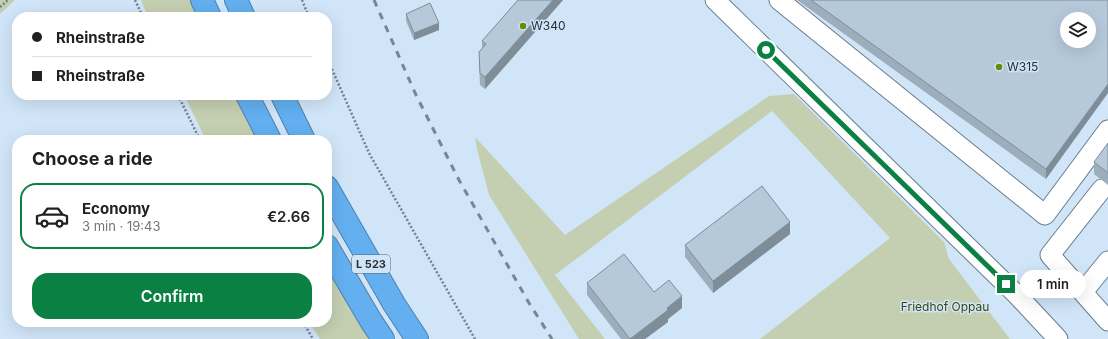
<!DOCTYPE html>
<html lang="en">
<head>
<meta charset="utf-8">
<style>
  :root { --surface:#fff; --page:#f2f2f2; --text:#202124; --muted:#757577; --line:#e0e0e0; --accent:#0b8043 }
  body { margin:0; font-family:Inter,sans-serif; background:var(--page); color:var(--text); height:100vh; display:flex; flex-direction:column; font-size:15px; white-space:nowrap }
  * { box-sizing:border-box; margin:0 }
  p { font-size:13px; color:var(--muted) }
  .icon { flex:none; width:22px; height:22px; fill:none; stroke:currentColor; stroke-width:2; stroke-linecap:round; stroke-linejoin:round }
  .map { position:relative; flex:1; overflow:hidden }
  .panel { position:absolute; left:12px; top:135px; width:320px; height:192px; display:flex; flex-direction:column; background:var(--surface); border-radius:16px; box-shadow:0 4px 16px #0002 }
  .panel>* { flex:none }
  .hud { position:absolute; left:12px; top:12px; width:320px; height:88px; border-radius:16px; box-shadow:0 4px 16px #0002; display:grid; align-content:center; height:88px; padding:0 20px; background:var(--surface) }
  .fabs { position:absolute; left:1060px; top:12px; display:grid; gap:8px }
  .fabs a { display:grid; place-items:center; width:36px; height:36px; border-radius:50%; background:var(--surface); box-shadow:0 4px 16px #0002; font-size:20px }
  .end { position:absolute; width:18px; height:18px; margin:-9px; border:5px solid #0b8043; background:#fff; box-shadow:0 0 0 2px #fff }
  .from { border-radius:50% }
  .bubble { position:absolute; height:28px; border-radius:14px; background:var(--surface); box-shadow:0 4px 16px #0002; font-size:13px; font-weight:600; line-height:28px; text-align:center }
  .hud b { display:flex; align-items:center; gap:14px; height:38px; font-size:15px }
  .hud b+b { border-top:1px solid var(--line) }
  .hud i { width:10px; height:10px; background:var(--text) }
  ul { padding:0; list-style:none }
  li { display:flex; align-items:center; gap:12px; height:66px; margin:0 8px 6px; padding:0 12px; border:2px solid transparent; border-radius:16px }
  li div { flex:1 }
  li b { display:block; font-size:15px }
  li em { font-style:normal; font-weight:600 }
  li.selected { border-color:var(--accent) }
  li>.icon { width:36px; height:36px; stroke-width:1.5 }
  h2 { padding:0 20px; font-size:18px; line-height:48px }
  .button { display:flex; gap:8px; margin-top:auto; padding:8px 20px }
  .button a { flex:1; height:46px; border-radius:16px; background:var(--accent); color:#fff; font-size:16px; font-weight:600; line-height:46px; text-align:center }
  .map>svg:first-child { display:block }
  .green { fill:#c4cfb1 }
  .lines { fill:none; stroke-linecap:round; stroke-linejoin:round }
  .minor-casing { stroke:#6a7c8d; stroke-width:21 }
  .highway-casing { stroke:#4e82ae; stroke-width:24 }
  .path { stroke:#74818d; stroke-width:2.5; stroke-dasharray:2 2; stroke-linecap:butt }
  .minor { stroke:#fff; stroke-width:19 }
  .highway { stroke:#63afef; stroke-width:22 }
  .rail { stroke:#788692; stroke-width:3; stroke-dasharray:7 7; stroke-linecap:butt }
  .wall { fill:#9cadbc }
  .shaded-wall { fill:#7f8d99 }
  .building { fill:#b5c9db; stroke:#7f8d99; fill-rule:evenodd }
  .route { stroke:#0b8043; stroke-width:5 }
  .poi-dot { fill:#6a8a06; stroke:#d1e5f8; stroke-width:1.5 }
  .labels { text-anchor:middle; stroke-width:3; stroke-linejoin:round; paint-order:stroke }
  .shield { fill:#d1e5f8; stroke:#5a6570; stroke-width:1 }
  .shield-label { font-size:11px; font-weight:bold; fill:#272e35 }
  .poi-label { font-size:12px; fill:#272e35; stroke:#d1e5f8; text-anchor:start }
  .park-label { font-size:12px; fill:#384712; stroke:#d1e5f8 }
</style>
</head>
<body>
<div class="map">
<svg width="1108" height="339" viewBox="0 0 1108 339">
  <rect width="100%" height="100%" fill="#d1e5f8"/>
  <g class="green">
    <polygon points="0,0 15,0 0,14"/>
    <polygon points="141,0 193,0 201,17 148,17"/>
    <polygon points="794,94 944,242 949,259 1010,339 760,339 890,238 772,111 555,275 605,339 579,339 489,195 477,149 475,137 565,235 769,96"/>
    <polygon points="184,95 238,95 259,140 206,140"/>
    <polygon points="327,268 369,339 320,339 309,322 327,322"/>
  </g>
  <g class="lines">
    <defs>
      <g id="minor">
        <polyline points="715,0 1017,295 1058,339"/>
        <polyline points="779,0 1045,215 1108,130"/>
        <polyline points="1102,189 1050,255 1108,321"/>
        <polyline points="1083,292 1108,261"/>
      </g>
      <g id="highway">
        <polyline points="202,0 210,17"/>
        <polyline points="236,0 244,17"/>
        <polyline points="247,95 270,140"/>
        <polyline points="282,95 304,140"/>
        <polyline points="327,187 394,304 417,339"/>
        <polyline points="327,246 371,321 383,339"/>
      </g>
    </defs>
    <use href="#minor" class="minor-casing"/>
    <use href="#highway" class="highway-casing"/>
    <g class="path">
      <polyline points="135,0 143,17"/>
      <polyline points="302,0 309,17"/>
      <polyline points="0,7 8,0"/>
      <polyline points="327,58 369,153 475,339"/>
      <polyline points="178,95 200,140"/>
      <polyline points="303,322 313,339"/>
    </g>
    <use href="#minor" class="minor"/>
    <use href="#highway" class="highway"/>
    <polyline class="rail" points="374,0 416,95 459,180 529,303 552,339"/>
  </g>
  <g class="wall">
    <polygon points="518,0 563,0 485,89 480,85 479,64 479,52 482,48 482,41"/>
    <polygon points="797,0 1108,0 1046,179"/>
    <polygon points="406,14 439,30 414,40 406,21"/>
    <polygon points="1108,143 1108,185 1094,174 1094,162"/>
    <polygon points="790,234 713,293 685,257 685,245"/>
    <polygon points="587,283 654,292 682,308 668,319 668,322 645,339 621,339 587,295"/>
  </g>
  <g class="shaded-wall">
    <polygon points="553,0 563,0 485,89 485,77"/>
    <polygon points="439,23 439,30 414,40 414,33"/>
    <polygon points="1108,84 1108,93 1046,179 1046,169"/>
    <polygon points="790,222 790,234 713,293 713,281"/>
    <polygon points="682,296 682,308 668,319 668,322 645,339 630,339 667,308"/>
  </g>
  <g class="building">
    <polygon points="518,0 553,0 485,77 480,73 479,52 486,44 482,41"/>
    <path d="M811 0H1108V84L1046 169ZM1067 19H1089V41H1067Z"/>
    <polygon points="430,3 439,23 414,33 406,14"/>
    <polygon points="1108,143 1108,173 1094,162"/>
    <polygon points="762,186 790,222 713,281 685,245"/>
    <polygon points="624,254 654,292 669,280 682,296 667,308 668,310 630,339 587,283"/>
  </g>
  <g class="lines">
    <polyline class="route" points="766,50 1006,284"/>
  </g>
  <g class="poi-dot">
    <circle cx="523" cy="26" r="4"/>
    <circle cx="999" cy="67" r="4"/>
  </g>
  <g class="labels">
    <rect class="shield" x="352" y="255" width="38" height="18" rx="3"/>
    <g class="shield-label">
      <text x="371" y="268">L 523</text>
    </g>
    <g class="poi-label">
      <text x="531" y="30">W340</text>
      <text x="1007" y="71">W315</text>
    </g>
    <g class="park-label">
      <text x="945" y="311">Friedhof Oppau</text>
    </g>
  </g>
</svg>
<div class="fabs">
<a><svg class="icon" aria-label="layers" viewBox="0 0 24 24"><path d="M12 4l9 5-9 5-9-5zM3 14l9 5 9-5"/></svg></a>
</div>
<i class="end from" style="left:766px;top:50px"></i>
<i class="end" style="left:1006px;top:284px"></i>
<div class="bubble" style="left:1020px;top:270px;width:66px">1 min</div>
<div class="hud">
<b><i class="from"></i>Rheinstraße</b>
<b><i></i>Rheinstraße</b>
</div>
<section class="panel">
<h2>Choose a ride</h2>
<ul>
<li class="selected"><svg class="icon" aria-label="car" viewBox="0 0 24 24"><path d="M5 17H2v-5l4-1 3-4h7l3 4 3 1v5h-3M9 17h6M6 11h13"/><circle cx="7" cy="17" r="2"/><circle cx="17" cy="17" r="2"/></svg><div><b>Economy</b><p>3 min · 19:43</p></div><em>€2.66</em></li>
</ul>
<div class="button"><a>Confirm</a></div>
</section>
</div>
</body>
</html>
